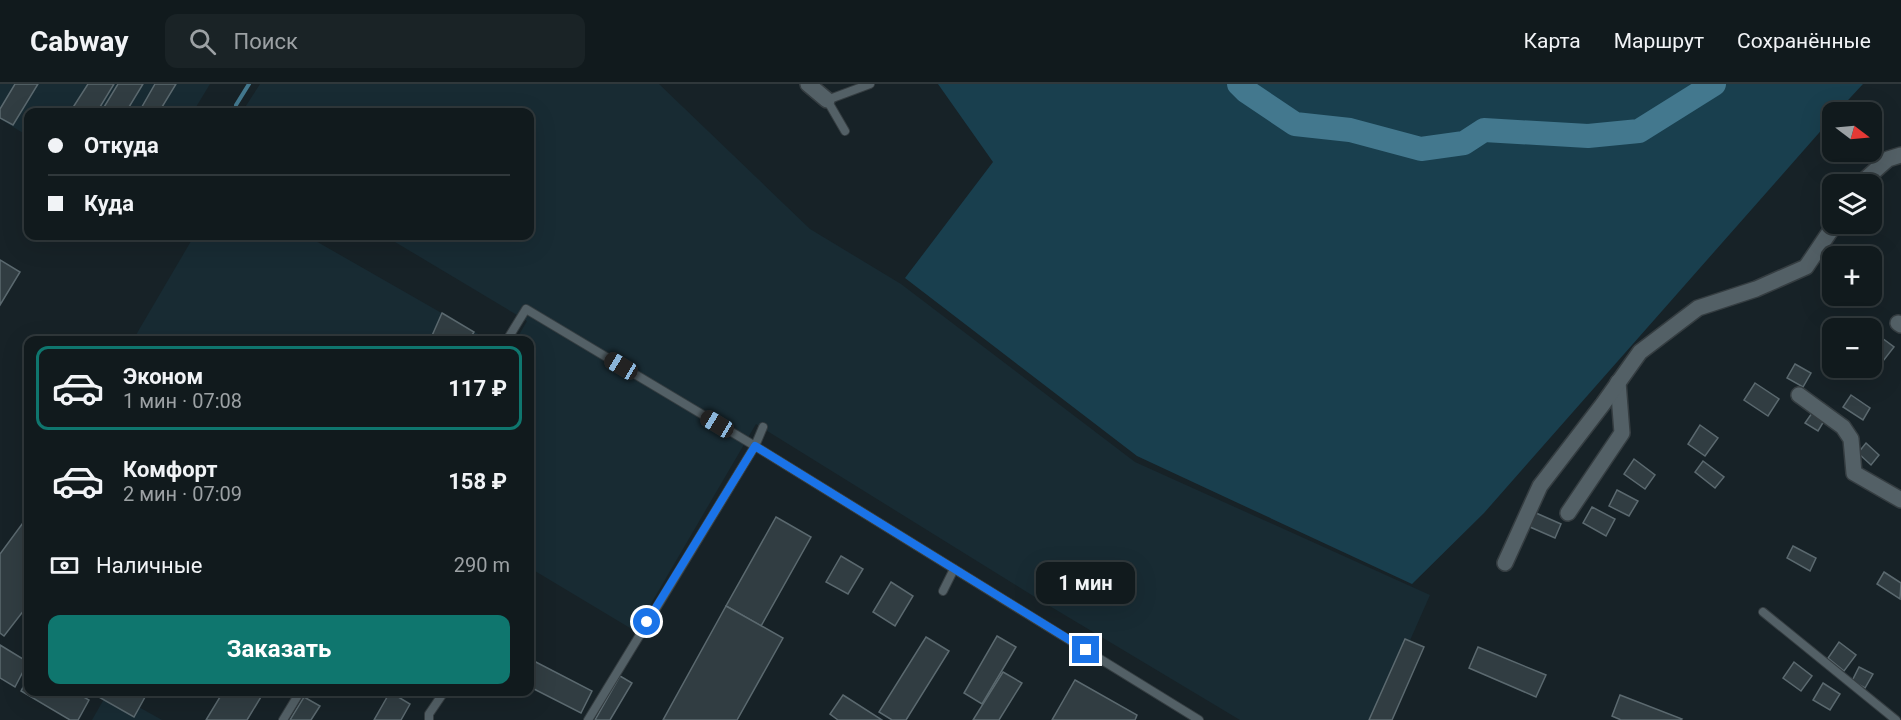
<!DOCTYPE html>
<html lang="ru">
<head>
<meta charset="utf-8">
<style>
  :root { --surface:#111a1d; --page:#1a2326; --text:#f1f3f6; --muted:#9ca1a4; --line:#30383b; --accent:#0f766e }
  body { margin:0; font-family:Roboto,sans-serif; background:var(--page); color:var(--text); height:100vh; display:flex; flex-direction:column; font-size:22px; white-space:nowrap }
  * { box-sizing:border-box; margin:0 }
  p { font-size:20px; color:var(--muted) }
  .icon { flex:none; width:33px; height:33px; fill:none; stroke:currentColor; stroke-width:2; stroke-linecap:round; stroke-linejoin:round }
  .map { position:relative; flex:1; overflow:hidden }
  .side { position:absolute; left:24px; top:252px; width:510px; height:360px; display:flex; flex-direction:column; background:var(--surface); border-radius:12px; box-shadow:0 6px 24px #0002,0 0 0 2px var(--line) }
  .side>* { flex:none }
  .top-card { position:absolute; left:24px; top:24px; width:510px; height:132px; border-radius:12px; box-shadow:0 6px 24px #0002,0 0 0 2px var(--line); display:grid; align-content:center; height:132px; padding:0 24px; background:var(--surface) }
  .needle { width:39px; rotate:106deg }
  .fabs { position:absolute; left:1822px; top:18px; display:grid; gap:12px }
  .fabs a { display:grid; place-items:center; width:60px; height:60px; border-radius:12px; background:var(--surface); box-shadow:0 6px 24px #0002,0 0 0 2px var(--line); font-size:30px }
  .end { position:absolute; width:27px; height:27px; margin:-14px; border:8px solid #1a73e8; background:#fff; box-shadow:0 0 0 3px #fff }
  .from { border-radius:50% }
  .bubble { position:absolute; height:42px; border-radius:12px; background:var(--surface); box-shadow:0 6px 24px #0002,0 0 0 2px var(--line); font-size:20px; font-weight:700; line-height:42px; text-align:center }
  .car { position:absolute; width:18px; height:36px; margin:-18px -9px; border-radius:8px; box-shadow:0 0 4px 2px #0007; background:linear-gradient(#222 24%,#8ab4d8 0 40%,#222 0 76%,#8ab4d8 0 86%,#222 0) }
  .top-card b { display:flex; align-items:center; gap:21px; height:57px; font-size:22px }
  .top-card b+b { border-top:2px solid var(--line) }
  .top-card i { width:15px; height:15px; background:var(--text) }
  ul { padding:10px 0 0; list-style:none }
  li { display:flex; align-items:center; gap:18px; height:84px; margin:0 12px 9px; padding:0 12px; border:3px solid transparent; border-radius:12px }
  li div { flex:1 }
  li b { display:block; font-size:22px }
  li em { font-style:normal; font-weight:700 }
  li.current { border-color:var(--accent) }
  li>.icon { width:54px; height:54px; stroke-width:1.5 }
  .pay { display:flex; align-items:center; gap:15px; height:66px; padding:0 24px; font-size:22px }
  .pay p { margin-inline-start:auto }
  .action { display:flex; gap:12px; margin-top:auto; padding:12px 24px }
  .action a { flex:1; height:69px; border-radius:12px; background:var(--accent); color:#fff; font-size:24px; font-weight:700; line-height:69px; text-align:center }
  header { display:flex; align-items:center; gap:36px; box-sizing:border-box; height:84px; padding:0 30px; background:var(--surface); border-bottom:2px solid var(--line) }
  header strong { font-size:28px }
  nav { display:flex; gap:33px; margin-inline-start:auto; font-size:21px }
  .search { width:420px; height:54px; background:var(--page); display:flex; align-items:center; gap:15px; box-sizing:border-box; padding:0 21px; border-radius:12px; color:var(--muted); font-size:22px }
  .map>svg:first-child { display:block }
  .built { fill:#182b33 }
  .green { fill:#193f4e }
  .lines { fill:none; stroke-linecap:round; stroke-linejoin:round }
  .stream { stroke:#43788e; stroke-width:4 }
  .river { stroke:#43788e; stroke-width:24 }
  .building { fill:#313d42; stroke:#5b696f; stroke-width:1.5 }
  .service-casing { stroke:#353d41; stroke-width:10 }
  .minor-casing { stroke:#353d41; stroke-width:18 }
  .service { stroke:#536066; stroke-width:8 }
  .minor { stroke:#536066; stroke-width:15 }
  .route { stroke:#1a73e8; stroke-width:8 }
</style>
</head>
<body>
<header>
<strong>Cabway</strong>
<div class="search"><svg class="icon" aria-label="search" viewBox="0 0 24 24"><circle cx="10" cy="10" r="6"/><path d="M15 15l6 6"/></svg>Поиск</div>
<nav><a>Карта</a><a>Маршрут</a><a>Сохранённые</a></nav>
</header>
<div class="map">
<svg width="1901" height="636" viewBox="0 0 1901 636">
  <rect width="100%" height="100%" fill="#172227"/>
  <g class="built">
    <polygon points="0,0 210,0 193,28 28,28 28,52 0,35"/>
    <polygon points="260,0 659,0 810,145 901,200 1135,378 1430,511 1375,636 1240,636 1043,518 756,340 635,547 530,484 530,256 516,256 527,237 385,152 530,152 530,28 242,28"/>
    <polygon points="194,152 307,152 487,255 133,256"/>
    <polygon points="108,608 112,608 162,636 92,636"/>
  </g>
  <polygon class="green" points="938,0 1863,0 1837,28 1833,28 1833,33 1484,429 1412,500 1137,372 905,194 993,78"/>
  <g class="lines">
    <polyline class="stream" points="236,21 249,0"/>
    <polyline class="river" points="1239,0 1246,7 1295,40 1350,46 1421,65 1464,59 1484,46 1588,52 1639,47 1714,0"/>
  </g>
  <g class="building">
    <polygon points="15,0 38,0 13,41 0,34 0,25"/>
    <polygon points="88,0 114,0 97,28 70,28"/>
    <polygon points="118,0 143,0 126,28 101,28"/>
    <polygon points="155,0 176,0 159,28 139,28"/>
    <polygon points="0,176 20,188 0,221"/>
    <polygon points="442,229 474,248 469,256 435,256 431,254"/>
    <polygon points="1882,254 1894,263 1880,281 1872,274 1872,266"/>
    <polygon points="1795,280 1811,289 1803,303 1787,294"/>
    <polygon points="1755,299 1779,315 1768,332 1744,316"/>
    <polygon points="1851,311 1870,324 1863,336 1843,323"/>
    <polygon points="1812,329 1824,337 1818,347 1805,339"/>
    <polygon points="1700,341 1718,354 1705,372 1688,360"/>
    <polygon points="1866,359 1879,371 1871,381 1858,369"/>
    <polygon points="1634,375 1655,391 1645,405 1624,390"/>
    <polygon points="1703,377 1724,393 1715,404 1695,388"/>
    <polygon points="1617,406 1638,417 1629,432 1609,422"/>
    <polygon points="1592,423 1615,435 1606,452 1583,439"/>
    <polygon points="1536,429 1561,440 1555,454 1530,443"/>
    <polygon points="28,432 28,521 4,552 0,549 0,470"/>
    <polygon points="776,433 811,453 761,542 726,522"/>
    <polygon points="1793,462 1816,474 1810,487 1787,474"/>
    <polygon points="841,472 863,485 848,510 826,498"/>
    <polygon points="1884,488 1901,499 1900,515 1877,500"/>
    <polygon points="891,498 913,512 895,542 873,528"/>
    <polygon points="726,522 783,554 737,636 663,636"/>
    <polygon points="997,552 1016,563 982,620 964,609"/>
    <polygon points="926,553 949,567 906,636 892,636 879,628"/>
    <polygon points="1405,555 1424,563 1392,636 1369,636"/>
    <polygon points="1839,558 1856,571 1844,587 1828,574"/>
    <polygon points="0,561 28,578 15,603 0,594"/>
    <polygon points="1478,563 1546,591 1536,613 1469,584"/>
    <polygon points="530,575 592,607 581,629 530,603"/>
    <polygon points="1794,578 1812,592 1801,607 1783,594"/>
    <polygon points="1859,583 1873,590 1865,604 1852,597"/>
    <polygon points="1003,588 1022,599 999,636 973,636"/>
    <polygon points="620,592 632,599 610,636 595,636"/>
    <polygon points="28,594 28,608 75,608 89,616 78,636 70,636 21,607"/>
    <polygon points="1075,596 1137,631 1135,636 1052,636"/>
    <polygon points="1823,599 1840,610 1830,626 1813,616"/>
    <polygon points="90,608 136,608 145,613 134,633"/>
    <polygon points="223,608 264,608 247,636 206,636"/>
    <polygon points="390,608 410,620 401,636 374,636"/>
    <polygon points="843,611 882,636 838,636 830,630"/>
    <polygon points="1620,611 1682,635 1681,636 1621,636 1612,632"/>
    <polygon points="304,613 320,622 311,636 290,636"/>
  </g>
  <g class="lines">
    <defs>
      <g id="service">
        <polyline points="845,47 827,16 870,0"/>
        <polyline points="507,256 526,225 755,362 1199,636"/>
        <polyline points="943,507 954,485"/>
        <polyline points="1763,528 1896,636"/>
        <polyline points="283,636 300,608"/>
        <polyline points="429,636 429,630 444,608"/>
        <polyline points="588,636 755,362 763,343"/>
      </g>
      <g id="minor">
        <polyline points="808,0 827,16"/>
        <polyline points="1860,100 1888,75 1901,71"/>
        <polyline points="1898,239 1901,241"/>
        <polyline points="1799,311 1843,343 1851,355 1854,389 1901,416"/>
        <polyline points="1568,429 1622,349 1618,298"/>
        <polyline points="1505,479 1540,402 1603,320 1640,268 1698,224 1756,205 1806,183 1835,140"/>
      </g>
    </defs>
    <use href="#service" class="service-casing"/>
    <use href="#minor" class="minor-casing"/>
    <use href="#service" class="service"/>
    <use href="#minor" class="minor"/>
  </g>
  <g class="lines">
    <polyline class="route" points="647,538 755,362 1086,566"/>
  </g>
</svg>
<div class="fabs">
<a><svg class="needle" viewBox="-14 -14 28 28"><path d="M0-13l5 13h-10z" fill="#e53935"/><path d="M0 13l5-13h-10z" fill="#9ca1a4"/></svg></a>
<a><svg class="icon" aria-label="layers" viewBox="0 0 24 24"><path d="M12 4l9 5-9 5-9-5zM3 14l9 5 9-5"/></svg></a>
<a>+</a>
<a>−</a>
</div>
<i class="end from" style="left:647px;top:538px"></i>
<i class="end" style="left:1086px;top:566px"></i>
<div class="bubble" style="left:1036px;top:478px;width:99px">1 мин</div>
<i class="car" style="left:621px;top:282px;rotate:301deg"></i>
<i class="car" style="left:717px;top:340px;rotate:301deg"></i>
<div class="top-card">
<b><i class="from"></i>Откуда</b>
<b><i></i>Куда</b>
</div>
<section class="side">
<ul>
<li class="current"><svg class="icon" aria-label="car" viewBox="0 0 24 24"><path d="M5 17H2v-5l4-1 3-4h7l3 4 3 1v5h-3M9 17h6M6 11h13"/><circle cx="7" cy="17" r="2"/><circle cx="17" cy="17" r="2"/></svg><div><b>Эконом</b><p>1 мин · 07:08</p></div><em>117 ₽</em></li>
<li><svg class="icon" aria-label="car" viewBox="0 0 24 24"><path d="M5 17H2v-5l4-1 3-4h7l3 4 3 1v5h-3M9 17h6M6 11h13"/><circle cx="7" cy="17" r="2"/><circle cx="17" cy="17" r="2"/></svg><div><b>Комфорт</b><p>2 мин · 07:09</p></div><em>158 ₽</em></li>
</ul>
<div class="pay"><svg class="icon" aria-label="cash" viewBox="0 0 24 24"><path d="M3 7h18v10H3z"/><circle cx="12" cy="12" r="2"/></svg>Наличные<p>290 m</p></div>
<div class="action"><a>Заказать</a></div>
</section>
</div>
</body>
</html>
